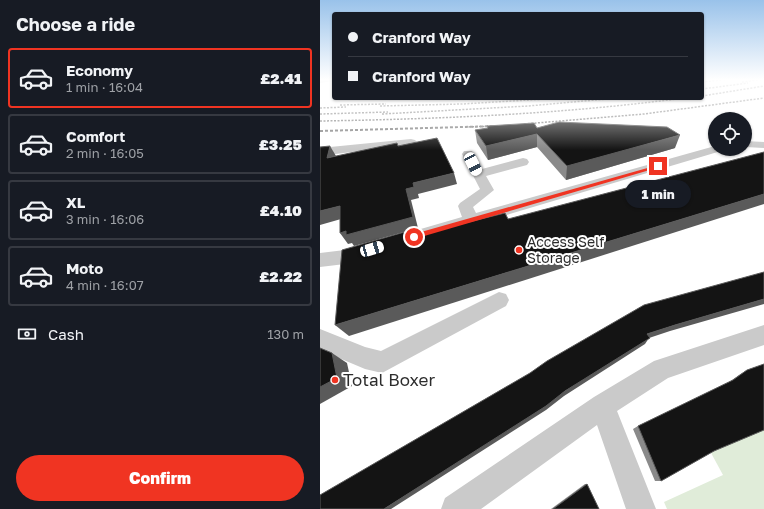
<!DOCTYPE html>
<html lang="en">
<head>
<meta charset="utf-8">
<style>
  :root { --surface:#171b24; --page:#20242c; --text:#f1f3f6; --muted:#9ea1a6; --line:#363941; --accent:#f03422 }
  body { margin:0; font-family:"Golos Text",sans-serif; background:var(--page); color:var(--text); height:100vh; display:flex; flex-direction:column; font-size:15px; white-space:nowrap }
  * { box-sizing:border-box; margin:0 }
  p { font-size:13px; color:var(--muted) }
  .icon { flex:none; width:22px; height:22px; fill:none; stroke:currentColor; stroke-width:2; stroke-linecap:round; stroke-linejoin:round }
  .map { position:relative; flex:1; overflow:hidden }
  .sheet { display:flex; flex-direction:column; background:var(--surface); width:320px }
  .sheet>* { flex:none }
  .guide { position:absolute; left:12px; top:12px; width:372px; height:88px; border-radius:4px; box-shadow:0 1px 3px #0004; display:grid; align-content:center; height:88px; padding:0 16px; background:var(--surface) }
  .tools { position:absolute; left:388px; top:112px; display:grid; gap:8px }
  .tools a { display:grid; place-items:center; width:44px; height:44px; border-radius:50%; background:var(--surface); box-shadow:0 1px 3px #0004; font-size:20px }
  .end { position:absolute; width:18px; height:18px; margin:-9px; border:5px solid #f03422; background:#fff; box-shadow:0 0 0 2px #fff }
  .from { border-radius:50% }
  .bubble { position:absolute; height:28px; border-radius:14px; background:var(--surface); box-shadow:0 1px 3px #0004; font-size:13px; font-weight:800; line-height:28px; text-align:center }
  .car { position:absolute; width:12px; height:24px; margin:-12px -6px; border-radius:5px; box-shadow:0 0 3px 1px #0007; background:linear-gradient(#fff 24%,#345 0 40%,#fff 0 76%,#345 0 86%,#fff 0) }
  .guide b { display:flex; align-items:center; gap:14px; height:38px; font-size:15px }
  .guide b+b { border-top:1px solid var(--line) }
  .guide i { width:10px; height:10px; background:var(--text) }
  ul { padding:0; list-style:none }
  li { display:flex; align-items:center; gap:12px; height:60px; margin:0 8px 6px; padding:0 8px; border:2px solid var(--line); border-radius:4px }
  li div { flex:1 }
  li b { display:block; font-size:15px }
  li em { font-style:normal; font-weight:800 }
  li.current { border-color:var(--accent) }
  li>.icon { width:36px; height:36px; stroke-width:1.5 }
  h2 { padding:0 16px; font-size:18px; line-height:48px }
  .pay { display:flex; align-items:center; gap:10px; height:44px; padding:0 16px; font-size:15px }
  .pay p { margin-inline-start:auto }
  .button { display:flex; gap:8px; margin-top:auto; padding:8px 16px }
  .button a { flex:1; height:46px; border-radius:24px; background:var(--accent); color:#fff; font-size:16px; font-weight:800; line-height:46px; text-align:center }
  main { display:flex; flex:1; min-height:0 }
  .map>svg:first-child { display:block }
  .green { fill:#e0ecd9 }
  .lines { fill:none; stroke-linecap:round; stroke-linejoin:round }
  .minor { fill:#cacaca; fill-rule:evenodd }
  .rail-far1 { stroke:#828282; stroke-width:1.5; stroke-dasharray:2 1.5; stroke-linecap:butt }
  .rail { stroke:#828282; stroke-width:2; stroke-dasharray:3 2; stroke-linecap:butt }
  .wall { fill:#8a8a8a }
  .shaded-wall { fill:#5a5a5a }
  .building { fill:#141414; stroke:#5a5a5a }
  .route { fill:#f03422 }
  .poi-dot { fill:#f03422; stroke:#fff; stroke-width:1.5 }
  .labels { text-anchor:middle; stroke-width:4; stroke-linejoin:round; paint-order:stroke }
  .poi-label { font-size:14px; fill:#2d2d2d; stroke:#fff; text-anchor:start }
  .near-poi-label { font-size:17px; fill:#2d2d2d; stroke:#fff; text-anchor:start }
</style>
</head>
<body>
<main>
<section class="sheet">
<h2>Choose a ride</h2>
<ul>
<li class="current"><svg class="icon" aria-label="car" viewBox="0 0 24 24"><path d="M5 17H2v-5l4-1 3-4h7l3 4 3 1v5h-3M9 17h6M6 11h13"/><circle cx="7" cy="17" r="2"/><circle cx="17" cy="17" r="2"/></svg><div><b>Economy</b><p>1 min · 16:04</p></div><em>£2.41</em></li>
<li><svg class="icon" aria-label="car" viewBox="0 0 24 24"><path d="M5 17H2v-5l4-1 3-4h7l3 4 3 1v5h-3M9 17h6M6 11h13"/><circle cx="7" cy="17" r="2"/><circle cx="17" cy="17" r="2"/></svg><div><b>Comfort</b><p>2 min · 16:05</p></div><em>£3.25</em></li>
<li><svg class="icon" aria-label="car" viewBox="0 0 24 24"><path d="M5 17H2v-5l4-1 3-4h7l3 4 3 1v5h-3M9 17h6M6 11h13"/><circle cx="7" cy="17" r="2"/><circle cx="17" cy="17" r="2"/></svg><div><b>XL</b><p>3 min · 16:06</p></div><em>£4.10</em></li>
<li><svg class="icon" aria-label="car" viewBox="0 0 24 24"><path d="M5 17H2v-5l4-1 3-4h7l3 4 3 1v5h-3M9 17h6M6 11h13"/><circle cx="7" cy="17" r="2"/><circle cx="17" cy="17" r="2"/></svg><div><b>Moto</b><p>4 min · 16:07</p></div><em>£2.22</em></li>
</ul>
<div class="pay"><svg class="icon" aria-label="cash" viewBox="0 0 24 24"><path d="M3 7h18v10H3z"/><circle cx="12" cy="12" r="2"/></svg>Cash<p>130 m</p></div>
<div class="button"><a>Confirm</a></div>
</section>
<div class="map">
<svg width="444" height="509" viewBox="0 0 444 509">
  <rect width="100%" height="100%" fill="#fff"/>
  <polygon class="green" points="444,428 444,509 347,509 344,502 403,475 390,451"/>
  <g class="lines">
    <g class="minor">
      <polygon points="0,79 14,79 14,81 0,83"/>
      <polygon points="91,139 95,140 97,142 95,144 0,156 0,148"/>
      <polygon points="425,141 444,142 444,148 425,147"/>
      <polygon points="395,146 395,149 403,149 401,151 93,243 87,241 85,237 87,233 142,217 138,206 140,203 160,189 142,154 144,151 152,151 162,169 203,158 207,159 209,162 207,165 166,176 174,190 153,207 156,213"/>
      <polygon points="43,245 49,246 51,251 49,256 25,264 0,267 0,253 25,250"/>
      <polygon points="179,292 186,294 189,300 186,306 62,373 45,369 0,350 0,329 45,347 61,351"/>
      <polygon points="444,325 444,345 348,378 297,411 336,509 306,509 277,425 161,509 121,509 125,498 274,397 334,361"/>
    </g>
    <g class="rail-far1">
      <polyline points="382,82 408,79"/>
      <polyline points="422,82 444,79"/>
      <polyline points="382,89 428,83"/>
      <polyline points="382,96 444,86"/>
      <polyline points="20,105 66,104"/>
      <polyline points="60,106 142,104 226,99"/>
      <polyline points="0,108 26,107"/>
      <polyline points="0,114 68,112"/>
      <polyline points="62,114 208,106 298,98"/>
      <path d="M0 121C122 119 243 114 364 98"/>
      <polyline points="204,124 324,114 444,98"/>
      <polyline points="145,127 178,126"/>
    </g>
    <polyline class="rail" points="0,131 178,126"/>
  </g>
  <g class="wall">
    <polygon points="167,126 217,128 355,148 246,180 217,147 168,160 157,143 155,130 167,128"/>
    <polygon points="427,370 394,451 341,481 335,481 313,429 318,426 408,383 419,375"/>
    <polygon points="265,484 267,484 279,509 231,509"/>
  </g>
  <g class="shaded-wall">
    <polygon points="217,134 217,147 168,160 166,146"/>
    <polygon points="360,135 355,148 246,180 247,166"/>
    <polygon points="10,146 16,156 7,158"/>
    <polygon points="134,173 137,184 98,194 99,198 91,200 98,228 34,246 32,243 28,244 20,233 86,189 93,183"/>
    <polygon points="444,194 444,204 29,336 15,325"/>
    <polygon points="20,206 28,217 0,225 0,211"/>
    <polygon points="444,299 444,304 350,331 329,338 325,344 244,396 226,410 71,509 64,509 245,391 327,334 355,325"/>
    <polygon points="12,353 27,363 32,386 0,404 0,387"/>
  </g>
  <g class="building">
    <polygon points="239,122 347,127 360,135 247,166 217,134 166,146 155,130 168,128 167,126 214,123 217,128"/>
    <polygon points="117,138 134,173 93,183 94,187 86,189 93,217 26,235 26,231 20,233 20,206 0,211 0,147 10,146 7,158 77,143 78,146"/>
    <polygon points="444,152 444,194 15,325 22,250 95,229 97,235 185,213 188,219"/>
    <polygon points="444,272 444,299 355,325 327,334 330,338 245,391 226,406 64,509 0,509 0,495 210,373 227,361 324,305"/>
    <polygon points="0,348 12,353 17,378 0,387"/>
    <polygon points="444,364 444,430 394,451 341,481 318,426 413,380 427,370"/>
    <polygon points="267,484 279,509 233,509"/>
  </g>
  <linearGradient id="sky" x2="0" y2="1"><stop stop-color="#99c2ea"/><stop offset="0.53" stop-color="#fff"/><stop offset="1" stop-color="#fff" stop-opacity="0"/></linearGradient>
  <rect width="444" height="150" fill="url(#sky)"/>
  <polygon class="route" points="338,165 340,167 94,239 91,237 94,234"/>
  <g class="poi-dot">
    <circle cx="199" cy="250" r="4"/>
    <circle cx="15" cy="380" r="4"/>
  </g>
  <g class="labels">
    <g class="poi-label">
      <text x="207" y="247">Access Self<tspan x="207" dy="16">Storage</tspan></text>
    </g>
    <g class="near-poi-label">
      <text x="23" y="386">Total Boxer</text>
    </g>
  </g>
</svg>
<div class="tools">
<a><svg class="icon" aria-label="locate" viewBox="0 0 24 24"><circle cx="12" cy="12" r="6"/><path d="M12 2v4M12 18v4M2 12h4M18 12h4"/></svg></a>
</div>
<i class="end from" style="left:94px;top:237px"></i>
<i class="end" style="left:338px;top:166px"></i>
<div class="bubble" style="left:305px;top:180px;width:66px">1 min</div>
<i class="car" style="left:153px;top:164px;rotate:153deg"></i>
<i class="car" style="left:52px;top:249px;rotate:74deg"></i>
<div class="guide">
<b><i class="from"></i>Cranford Way</b>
<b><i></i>Cranford Way</b>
</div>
</div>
</main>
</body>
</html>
